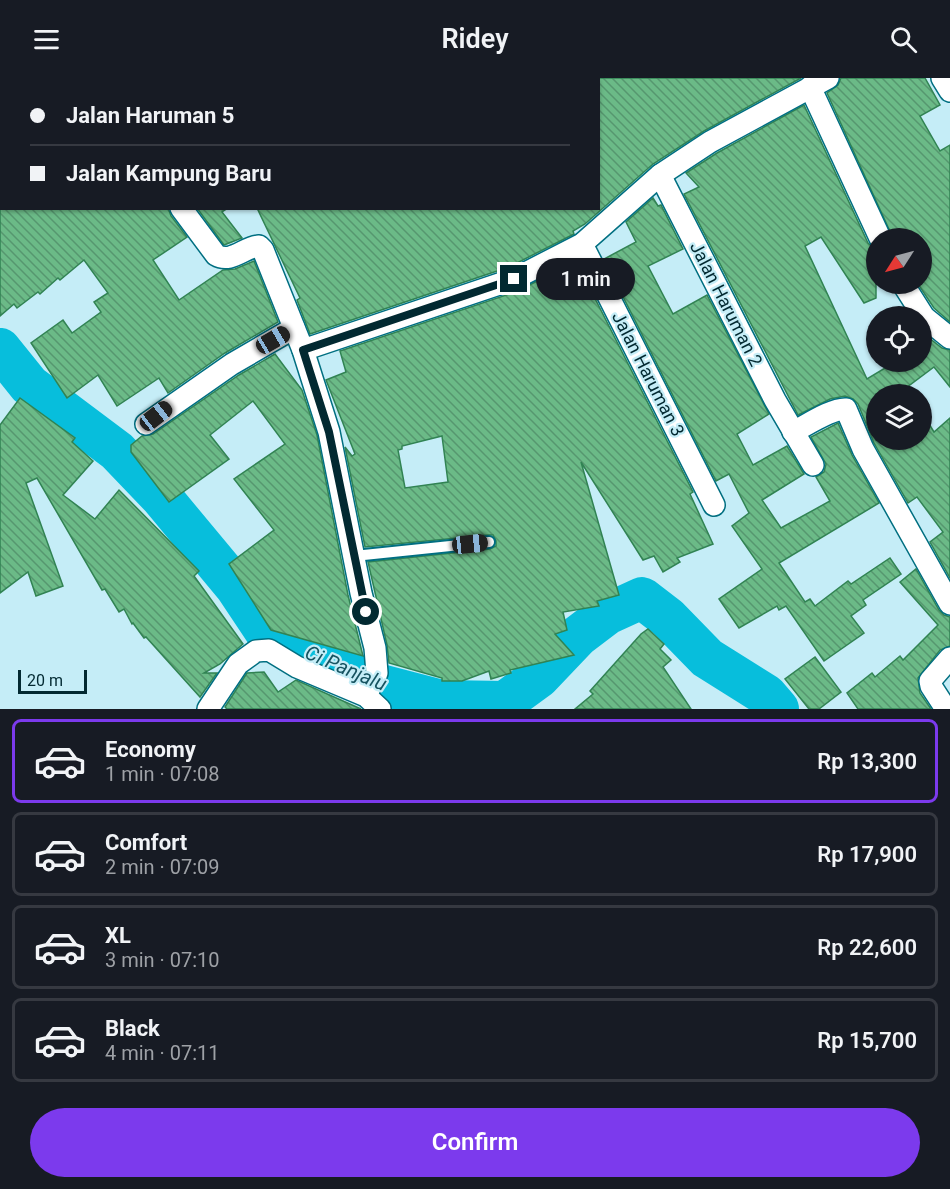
<!DOCTYPE html>
<html lang="en">
<head>
<meta charset="utf-8">
<style>
  :root { --surface:#171b24; --page:#242831; --text:#f1f3f6; --muted:#9ea1a6; --line:#363941; --accent:#7c3aed }
  body { margin:0; font-family:Roboto,sans-serif; background:var(--page); color:var(--text); height:100vh; display:flex; flex-direction:column; font-size:22px; white-space:nowrap }
  * { box-sizing:border-box; margin:0 }
  p { font-size:20px; color:var(--muted) }
  .icon { flex:none; width:33px; height:33px; fill:none; stroke:currentColor; stroke-width:2; stroke-linecap:round; stroke-linejoin:round }
  .map { position:relative; height:631px; overflow:hidden }
  .panel { display:flex; flex-direction:column; background:var(--surface); flex:1 }
  .panel>* { flex:none }
  .banner { position:absolute; left:0px; top:0px; width:600px; height:132px; box-shadow:0 2px 4px #0004; display:grid; align-content:center; height:132px; padding:0 30px; background:var(--surface) }
  .needle { width:39px; rotate:234deg }
  .fabs { position:absolute; left:866px; top:150px; display:grid; gap:12px }
  .fabs a { display:grid; place-items:center; width:66px; height:66px; border-radius:50%; background:var(--surface); box-shadow:0 2px 4px #0004; font-size:30px }
  .scale { position:absolute; left:18px; bottom:15px; width:69px; box-sizing:border-box; padding-left:6px; border:3px solid #022931; border-top:0; font-size:16px; line-height:21px; white-space:nowrap; color:#022931; -webkit-text-stroke:4px #c5edf7; paint-order:stroke }
  .end { position:absolute; width:27px; height:27px; margin:-14px; border:8px solid #022931; background:#fff; box-shadow:0 0 0 3px #fff }
  .from { border-radius:50% }
  .bubble { position:absolute; height:42px; border-radius:21px; background:var(--surface); box-shadow:0 2px 4px #0004; font-size:20px; font-weight:600; line-height:42px; text-align:center }
  .car { position:absolute; width:18px; height:36px; margin:-18px -9px; border-radius:8px; box-shadow:0 0 4px 2px #0007; background:linear-gradient(#222 24%,#8ab4d8 0 40%,#222 0 76%,#8ab4d8 0 86%,#222 0) }
  .banner b { display:flex; align-items:center; gap:21px; height:57px; font-size:22px }
  .banner b+b { border-top:2px solid var(--line) }
  .banner i { width:15px; height:15px; background:var(--text) }
  ul { padding:10px 0 0; list-style:none }
  li { display:flex; align-items:center; gap:18px; height:84px; margin:0 12px 9px; padding:0 18px; border:3px solid var(--line); border-radius:9px }
  li div { flex:1 }
  li b { display:block; font-size:22px }
  li em { font-style:normal; font-weight:600 }
  li.current { border-color:var(--accent) }
  li>.icon { width:54px; height:54px; stroke-width:1.5 }
  .button { display:flex; gap:12px; margin-top:auto; padding:12px 30px }
  .button a { flex:1; height:69px; border-radius:36px; background:var(--accent); color:#fff; font-size:24px; font-weight:600; line-height:69px; text-align:center }
  header { display:flex; justify-content:space-between; align-items:center; height:78px; padding:0 30px; background:var(--surface); font-size:27px; font-weight:600 }
  .map>svg:first-child { display:block }
  .lines { fill:none; stroke-linecap:round; stroke-linejoin:round }
  .river { stroke:#07bedc; stroke-width:42 }
  .building { fill:url(#building-back-hatch); stroke:#318353; stroke-width:1.5; fill-rule:evenodd }
  .service-casing { stroke:#016f81; stroke-width:14 }
  .minor-casing { stroke:#016f81; stroke-width:24 }
  .service { stroke:#fff; stroke-width:10 }
  .minor { stroke:#fff; stroke-width:21 }
  .route { stroke:#022931; stroke-width:8 }
  .labels { text-anchor:middle; stroke-width:4.5; stroke-linejoin:round; paint-order:stroke }
  .street-label { font-size:18px; fill:#022931; stroke:#c5edf7 }
  .water-label { font-size:20px; font-style:italic; fill:#165360; stroke:#c5edf7 }
</style>
</head>
<body>
<header><svg class="icon" aria-label="menu" viewBox="0 0 24 24"><path d="M4 6h16M4 12h16M4 18h16"/></svg>Ridey<svg class="icon" aria-label="search" viewBox="0 0 24 24"><circle cx="10" cy="10" r="6"/><path d="M15 15l6 6"/></svg></header>
<div class="map">
<svg width="950" height="631" viewBox="0 0 950 631">
  <defs>
    <pattern id="building-back-hatch" width="6" height="6" patternUnits="userSpaceOnUse" patternTransform="scale(1.5)"><rect width="6" height="6" fill="#6bba87"/><path d="M-1 5l2 2M0 0l6 6M5-1l2 2" fill="none" stroke="#56976f"/></pattern>
  </defs>
  <rect width="100%" height="100%" fill="#c5edf7"/>
  <g class="lines">
    <polyline class="river" points="0,271 29,307 117,373 162,420 236,509 266,554 373,605 442,623 505,624 539,599 578,558 607,536 642,520 668,540 707,580 766,617 778,631"/>
  </g>
  <g class="building">
    <polygon points="598,0 801,0 704,53 653,86 585,146 573,153 574,156 509,189 310,256 297,222 300,220 257,130 598,130"/>
    <polygon points="841,0 925,0 940,27 920,38 940,73 950,67 950,244 934,230 918,206 921,206 921,160 893,160 827,15 838,7"/>
    <polygon points="804,27 868,165 876,172 876,220 864,225 821,159 805,168 867,301 895,284 921,284 921,267 929,260 942,270 950,272 950,309 934,289 906,310 910,316 876,316 876,362 921,362 921,333 934,354 950,340 950,500 930,464 943,454 917,419 908,425 874,365 858,326 853,321 845,318 830,321 798,337 684,116 699,109 686,95 717,75"/>
    <polygon points="653,120 658,128 661,127 683,171 648,188 673,236 707,217 769,336 737,356 753,387 787,368 804,396 762,422 781,450 830,423 816,399 824,394 826,386 811,359 838,345 852,377 879,425 779,485 805,524 810,521 815,528 848,503 851,506 890,480 901,496 863,522 866,527 851,538 864,555 824,583 786,528 779,532 777,528 739,550 719,521 762,491 732,448 749,435 729,396 716,403 604,181 636,164 626,144"/>
    <polygon points="0,130 168,130 171,138 187,159 153,182 179,222 223,192 235,191 254,183 278,244 225,275 168,315 159,300 117,328 98,297 67,320 31,265 63,242 72,255 101,234 94,224 108,215 84,182 60,202 58,200 40,216 38,214 17,230 14,226 0,238"/>
    <polygon points="197,130 228,130 222,134 242,160 224,167"/>
    <path d="M576 183 693 414 690 416 713 466 677 480 680 484 663 494 654 478 643 482 581 384 619 517 597 523 599 528 563 534 567 552 555 556 574 577 510 592 511 595 491 601 489 593 462 603H442V600L389 585 387 567 368 484 490 471 496 468V463L493 457H488L365 469 345 369 352 378 355 376 326 302 346 294 340 273 518 213ZM442 358 448 404 405 410 398 372 402 371V368Z"/>
    <polygon points="275,276 302,312 317,357 348,517 363,578 271,552 229,486 274,452 234,401 285,366 253,323 210,357 229,381 169,424 131,374 131,367 142,358 153,356 239,297"/>
    <polygon points="20,320 75,360 72,364 93,383 63,417 95,441 119,412 199,493 194,498 243,566 220,586 204,595 217,595 200,619 146,559 144,560 133,545 132,546 124,531 119,534 105,511 102,512 37,400 26,405 63,508 36,518 28,494 0,515 0,347"/>
    <polygon points="916,491 939,532 944,537 950,539 950,568 940,572 918,600 920,615 931,631 858,631 847,615 872,595 875,599 900,578 903,582 938,547 900,504"/>
    <polygon points="648,551 664,566 660,571 671,582 663,589 691,631 575,631 593,616 590,613 641,556"/>
    <polygon points="815,579 841,614 819,631 809,631 785,601"/>
    <polygon points="264,594 278,614 296,602 361,631 227,631 225,629 247,595"/>
  </g>
  <g class="lines">
    <defs>
      <polyline id="service" points="354,478 489,464"/>
      <g id="minor">
        <polyline points="82,0 82,2"/>
        <polyline points="942,0 950,13"/>
        <polyline points="358,2 364,0"/>
        <polyline points="556,2 561,0"/>
        <polyline points="810,9 880,160"/>
        <polyline points="0,49 2,48"/>
        <polyline points="660,97 775,322 813,387"/>
        <path d="M181 130 216 177C231 186 244 169 259 168L263 172 303 272 329 354 361 515 375 570 377 595 366 618"/>
        <polyline points="582,166 714,427"/>
        <polyline points="903,206 924,239 950,260"/>
        <polyline points="303,272 514,201 582,166 660,97 710,64 828,0"/>
        <polyline points="146,346 232,286 294,250"/>
        <path d="M793 354C807 347 832 330 846 331L863 371 950 526"/>
        <polyline points="208,631 238,586 256,573 269,572 297,589 366,618 380,631"/>
        <polyline points="946,631 931,608 930,603 950,580"/>
      </g>
    </defs>
    <use href="#service" class="service-casing"/>
    <use href="#minor" class="minor-casing"/>
    <use href="#service" class="service"/>
    <use href="#minor" class="minor"/>
  </g>
  <g class="lines">
    <polyline class="route" points="366,534 329,354 303,272 514,201"/>
  </g>
  <g class="labels">
    <g class="street-label">
      <text transform="translate(726 226) rotate(63)" y="6">Jalan Haruman 2</text>
      <text transform="translate(648 296) rotate(63)" y="6">Jalan Haruman 3</text>
    </g>
    <g class="water-label">
      <text transform="translate(346 590) rotate(23)" y="7">Ci Panjalu</text>
    </g>
  </g>
</svg>
<div class="fabs">
<a><svg class="needle" viewBox="-14 -14 28 28"><path d="M0-13l5 13h-10z" fill="#e53935"/><path d="M0 13l5-13h-10z" fill="#9ea1a6"/></svg></a>
<a><svg class="icon" aria-label="locate" viewBox="0 0 24 24"><circle cx="12" cy="12" r="6"/><path d="M12 2v4M12 18v4M2 12h4M18 12h4"/></svg></a>
<a><svg class="icon" aria-label="layers" viewBox="0 0 24 24"><path d="M12 4l9 5-9 5-9-5zM3 14l9 5 9-5"/></svg></a>
</div>
<div class="scale">20 m</div>
<i class="end from" style="left:366px;top:534px"></i>
<i class="end" style="left:514px;top:201px"></i>
<div class="bubble" style="left:536px;top:180px;width:99px">1 min</div>
<i class="car" style="left:273px;top:262px;rotate:60deg"></i>
<i class="car" style="left:156px;top:338px;rotate:52deg"></i>
<i class="car" style="left:470px;top:466px;rotate:84deg"></i>
<div class="banner">
<b><i class="from"></i>Jalan Haruman 5</b>
<b><i></i>Jalan Kampung Baru</b>
</div>
</div>
<section class="panel">
<ul>
<li class="current"><svg class="icon" aria-label="car" viewBox="0 0 24 24"><path d="M5 17H2v-5l4-1 3-4h7l3 4 3 1v5h-3M9 17h6M6 11h13"/><circle cx="7" cy="17" r="2"/><circle cx="17" cy="17" r="2"/></svg><div><b>Economy</b><p>1 min · 07:08</p></div><em>Rp 13,300</em></li>
<li><svg class="icon" aria-label="car" viewBox="0 0 24 24"><path d="M5 17H2v-5l4-1 3-4h7l3 4 3 1v5h-3M9 17h6M6 11h13"/><circle cx="7" cy="17" r="2"/><circle cx="17" cy="17" r="2"/></svg><div><b>Comfort</b><p>2 min · 07:09</p></div><em>Rp 17,900</em></li>
<li><svg class="icon" aria-label="car" viewBox="0 0 24 24"><path d="M5 17H2v-5l4-1 3-4h7l3 4 3 1v5h-3M9 17h6M6 11h13"/><circle cx="7" cy="17" r="2"/><circle cx="17" cy="17" r="2"/></svg><div><b>XL</b><p>3 min · 07:10</p></div><em>Rp 22,600</em></li>
<li><svg class="icon" aria-label="car" viewBox="0 0 24 24"><path d="M5 17H2v-5l4-1 3-4h7l3 4 3 1v5h-3M9 17h6M6 11h13"/><circle cx="7" cy="17" r="2"/><circle cx="17" cy="17" r="2"/></svg><div><b>Black</b><p>4 min · 07:11</p></div><em>Rp 15,700</em></li>
</ul>
<div class="button"><a>Confirm</a></div>
</section>
</body>
</html>
